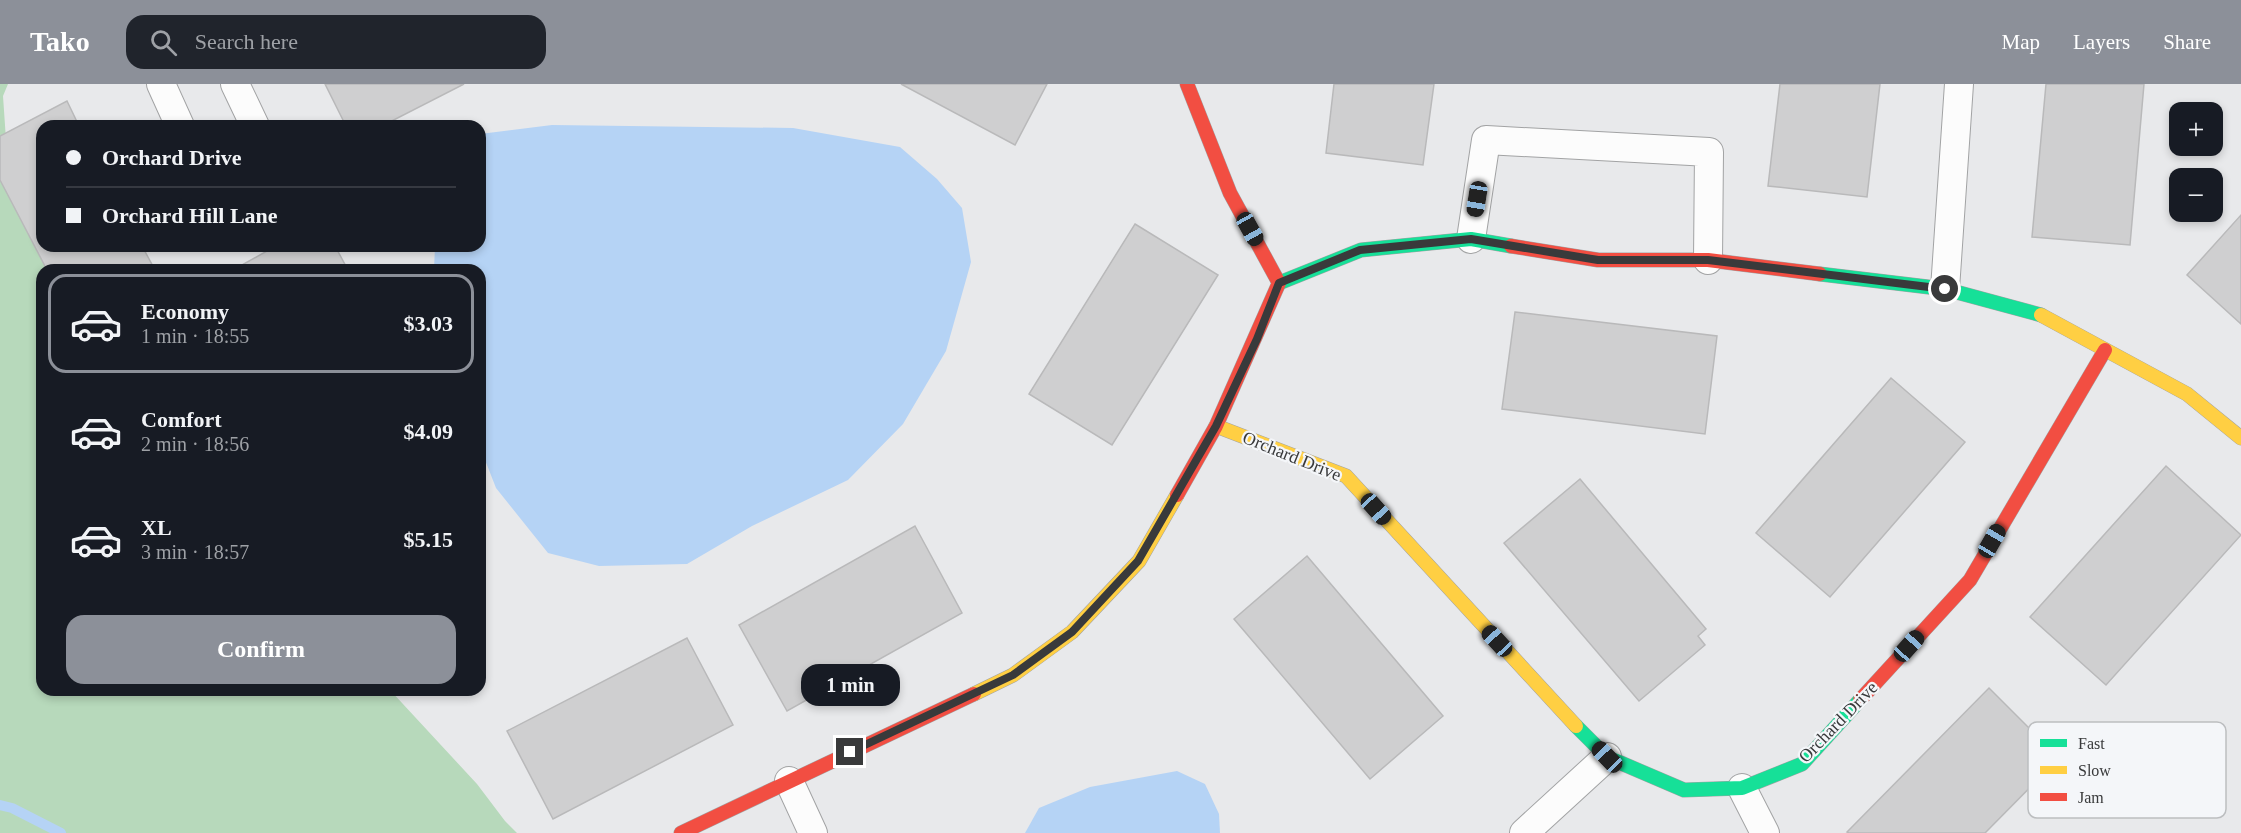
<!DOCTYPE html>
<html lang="en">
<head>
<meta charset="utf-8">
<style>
  :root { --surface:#171b24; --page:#20242c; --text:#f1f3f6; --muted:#9ea1a6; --line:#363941; --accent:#8c9099 }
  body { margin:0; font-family:"Times New Roman",serif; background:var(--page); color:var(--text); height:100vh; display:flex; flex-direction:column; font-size:22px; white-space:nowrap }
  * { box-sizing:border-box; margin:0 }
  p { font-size:20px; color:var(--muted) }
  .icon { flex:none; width:33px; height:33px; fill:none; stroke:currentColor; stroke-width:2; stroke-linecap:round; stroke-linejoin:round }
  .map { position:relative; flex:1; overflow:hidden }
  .sheet { position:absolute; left:36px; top:180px; width:450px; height:432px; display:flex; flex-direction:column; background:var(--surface); border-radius:18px; box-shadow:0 3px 9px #0003 }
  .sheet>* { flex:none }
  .top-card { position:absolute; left:36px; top:36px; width:450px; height:132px; border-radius:18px; box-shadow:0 3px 9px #0003; display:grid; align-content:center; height:132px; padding:0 30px; background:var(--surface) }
  .fabs { position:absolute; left:2169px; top:18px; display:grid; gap:12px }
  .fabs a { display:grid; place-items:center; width:54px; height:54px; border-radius:12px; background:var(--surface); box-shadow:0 3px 9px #0003; font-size:30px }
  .end { position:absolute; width:27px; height:27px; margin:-14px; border:8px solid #393a3b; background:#fff; box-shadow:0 0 0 3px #fff }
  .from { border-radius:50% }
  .bubble { position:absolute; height:42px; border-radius:18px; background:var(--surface); box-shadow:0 3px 9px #0003; font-size:20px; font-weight:600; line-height:42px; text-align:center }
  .car { position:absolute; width:18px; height:36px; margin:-18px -9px; border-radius:8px; box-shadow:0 0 4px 2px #0007; background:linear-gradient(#222 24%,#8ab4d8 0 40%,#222 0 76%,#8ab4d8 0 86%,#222 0) }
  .top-card b { display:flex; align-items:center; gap:21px; height:57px; font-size:22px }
  .top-card b+b { border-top:2px solid var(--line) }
  .top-card i { width:15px; height:15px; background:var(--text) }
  ul { padding:10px 0 0; list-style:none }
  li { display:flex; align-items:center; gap:18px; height:99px; margin:0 12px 9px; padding:0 18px; border:3px solid transparent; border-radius:18px }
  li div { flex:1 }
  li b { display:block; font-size:22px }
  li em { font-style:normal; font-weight:600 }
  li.selected { border-color:var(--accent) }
  li>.icon { width:54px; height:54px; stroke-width:1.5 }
  .action { display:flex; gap:12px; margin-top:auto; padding:12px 30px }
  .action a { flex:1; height:69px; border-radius:18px; background:var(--accent); color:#fff; font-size:24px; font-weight:600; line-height:69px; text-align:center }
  header { display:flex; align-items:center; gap:36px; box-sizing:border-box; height:84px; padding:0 30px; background:var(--accent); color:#fff }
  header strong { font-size:28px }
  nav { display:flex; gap:33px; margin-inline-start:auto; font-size:21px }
  .search { width:420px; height:54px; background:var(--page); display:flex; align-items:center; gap:15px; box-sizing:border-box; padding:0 21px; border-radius:18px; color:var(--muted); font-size:22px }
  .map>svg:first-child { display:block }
  .forest { fill:#b7d9bb }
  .water { fill:#b5d3f5 }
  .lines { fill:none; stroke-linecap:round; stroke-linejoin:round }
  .stream { stroke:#b5d3f5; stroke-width:10 }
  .building { fill:#cfcfd0; stroke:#b9b9ba; stroke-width:1.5 }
  .street-casing { stroke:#a2a3a4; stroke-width:30 }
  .fast-casing { stroke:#a2a3a4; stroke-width:15 }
  .slow-casing { stroke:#a2a3a4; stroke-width:15 }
  .jam-casing { stroke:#a2a3a4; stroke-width:15 }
  .street { stroke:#fcfcfc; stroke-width:28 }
  .fast { stroke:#16e098; stroke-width:14 }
  .slow { stroke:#ffcf43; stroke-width:14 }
  .jam { stroke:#f24e42; stroke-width:14 }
  .route { stroke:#393a3b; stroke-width:8 }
  .labels { text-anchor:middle; stroke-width:4.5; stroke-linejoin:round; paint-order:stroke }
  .street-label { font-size:18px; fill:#393a3b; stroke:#f4f6f9 }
  .key { fill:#f4f6f9; stroke:#bcbec0; stroke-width:1.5 }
  .key-label { font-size:16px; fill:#393a3b }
</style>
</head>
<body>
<header>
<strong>Tako</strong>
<div class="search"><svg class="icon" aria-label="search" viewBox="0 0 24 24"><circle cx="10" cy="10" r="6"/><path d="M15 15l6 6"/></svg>Search here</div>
<nav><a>Map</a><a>Layers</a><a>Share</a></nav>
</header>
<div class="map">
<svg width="2241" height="749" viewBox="0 0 2241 749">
  <rect width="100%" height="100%" fill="#e8e9eb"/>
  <polygon class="forest" points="0,0 8,0 3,12 10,114 42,162 70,186 42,186 42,606 390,606 477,700 505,737 517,749 0,749"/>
  <g class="water">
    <polygon points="552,41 793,44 900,63 937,95 962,124 971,178 946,267 903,340 848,396 752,442 687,480 599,482 548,469 496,404 480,363 480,186 434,186 435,162 480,162 480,50"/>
    <polygon points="1177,687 1205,700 1219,730 1220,749 1025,749 1039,724 1090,703"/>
  </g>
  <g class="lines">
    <polyline class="stream" points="0,721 12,724 61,749"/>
  </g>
  <g class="building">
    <polygon points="325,0 464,0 382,42 346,42"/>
    <polygon points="901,0 1047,0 1015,61"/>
    <polygon points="1334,0 1434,0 1423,81 1326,69"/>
    <polygon points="1780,0 1880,0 1867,113 1768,102"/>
    <polygon points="2046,0 2144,0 2130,161 2032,153"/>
    <polygon points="67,17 79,42 42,42 42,162 142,162 155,186 47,186 0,96 0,52"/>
    <polygon points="2241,131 2241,240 2187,191"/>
    <polygon points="1135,140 1218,191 1112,361 1029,310"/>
    <polygon points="276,162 335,162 348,186 233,186"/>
    <polygon points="1515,228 1717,252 1705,350 1502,325"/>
    <polygon points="1891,294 1965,358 1830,513 1756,449"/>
    <polygon points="2166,382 2241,451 2106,601 2030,533"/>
    <polygon points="1580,395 1706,545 1698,552 1705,561 1639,617 1504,459"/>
    <polygon points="915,442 962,529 787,627 739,541"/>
    <polygon points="1307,472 1443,632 1370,695 1234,535"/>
    <polygon points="687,554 733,641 553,735 507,647"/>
    <polygon points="1989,604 2059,674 1985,749 1849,749 1847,748"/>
  </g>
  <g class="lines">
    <defs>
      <g id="street">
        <polyline points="161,0 180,42"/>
        <polyline points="235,0 255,42"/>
        <polyline points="1471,155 1486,56 1709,68 1708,176"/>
        <polyline points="1945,205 1959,0"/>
        <polyline points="789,697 813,749"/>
        <polyline points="1742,704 1765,749"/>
        <polyline points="1524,749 1607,673"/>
      </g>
      <g id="fast">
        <polyline points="1820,190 1945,205 2041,231"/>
        <polyline points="1279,199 1361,166 1471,155 1511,162"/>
        <polyline points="1576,642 1607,673 1684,706 1742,704 1802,680 1860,616"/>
      </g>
      <g id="slow">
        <polyline points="2041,231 2187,310 2241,354"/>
        <polyline points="1216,342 1346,392 1576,642"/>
        <polyline points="974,610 1013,591 1072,548 1139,477 1177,411"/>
      </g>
      <g id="jam">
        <polyline points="1511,162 1598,176 1708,176 1820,190"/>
        <polyline points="1177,411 1216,342 1279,199 1230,109 1187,0"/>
        <polyline points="1860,616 1970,496 2105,266"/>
        <polyline points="681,749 974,610"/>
      </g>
    </defs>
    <use href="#street" class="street-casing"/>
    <use href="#fast" class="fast-casing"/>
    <use href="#slow" class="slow-casing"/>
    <use href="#jam" class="jam-casing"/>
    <use href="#street" class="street"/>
    <use href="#fast" class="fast"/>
    <use href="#slow" class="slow"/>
    <use href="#jam" class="jam"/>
  </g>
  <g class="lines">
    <polyline class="route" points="850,668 1013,591 1072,548 1138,477 1216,342 1257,255 1279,199 1360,166 1471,155 1598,176 1708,176 1945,205"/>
  </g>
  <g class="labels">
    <g class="street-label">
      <text transform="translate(1292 372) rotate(22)" y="6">Orchard Drive</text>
      <text transform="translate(1838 638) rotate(-46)" y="6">Orchard Drive</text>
    </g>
  </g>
  <rect x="2028" y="638" width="198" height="96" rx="9" class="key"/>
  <rect x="2040" y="655" width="27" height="8" fill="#16e098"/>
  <rect x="2040" y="682" width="27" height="8" fill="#ffcf43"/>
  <rect x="2040" y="709" width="27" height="8" fill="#f24e42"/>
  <g class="key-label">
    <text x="2078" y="665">Fast</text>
    <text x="2078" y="692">Slow</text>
    <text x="2078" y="719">Jam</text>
  </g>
</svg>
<div class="fabs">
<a>+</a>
<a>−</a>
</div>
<i class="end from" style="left:1945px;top:205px"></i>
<i class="end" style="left:850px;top:668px"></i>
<div class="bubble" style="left:801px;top:580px;width:99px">1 min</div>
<i class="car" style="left:1477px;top:115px;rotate:189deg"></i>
<i class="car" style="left:1250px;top:145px;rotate:151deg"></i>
<i class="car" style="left:1376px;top:425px;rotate:138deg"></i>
<i class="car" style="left:1992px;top:457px;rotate:30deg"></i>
<i class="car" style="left:1497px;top:557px;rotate:317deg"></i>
<i class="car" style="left:1909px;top:562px;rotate:42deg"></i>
<i class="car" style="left:1607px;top:673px;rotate:316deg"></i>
<div class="top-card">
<b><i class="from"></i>Orchard Drive</b>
<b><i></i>Orchard Hill Lane</b>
</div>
<section class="sheet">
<ul>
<li class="selected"><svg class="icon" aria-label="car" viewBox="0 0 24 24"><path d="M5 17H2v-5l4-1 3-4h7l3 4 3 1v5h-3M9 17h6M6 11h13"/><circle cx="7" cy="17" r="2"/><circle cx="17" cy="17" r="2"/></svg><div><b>Economy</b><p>1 min · 18:55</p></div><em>$3.03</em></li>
<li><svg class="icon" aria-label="car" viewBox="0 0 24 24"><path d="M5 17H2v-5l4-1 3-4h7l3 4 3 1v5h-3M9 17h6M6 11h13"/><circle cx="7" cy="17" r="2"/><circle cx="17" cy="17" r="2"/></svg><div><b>Comfort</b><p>2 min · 18:56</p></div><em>$4.09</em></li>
<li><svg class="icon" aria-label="car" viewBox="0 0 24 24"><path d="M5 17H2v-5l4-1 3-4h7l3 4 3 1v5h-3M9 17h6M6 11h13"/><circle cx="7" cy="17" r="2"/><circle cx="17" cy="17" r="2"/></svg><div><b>XL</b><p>3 min · 18:57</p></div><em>$5.15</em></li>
</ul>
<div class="action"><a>Confirm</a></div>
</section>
</div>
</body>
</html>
